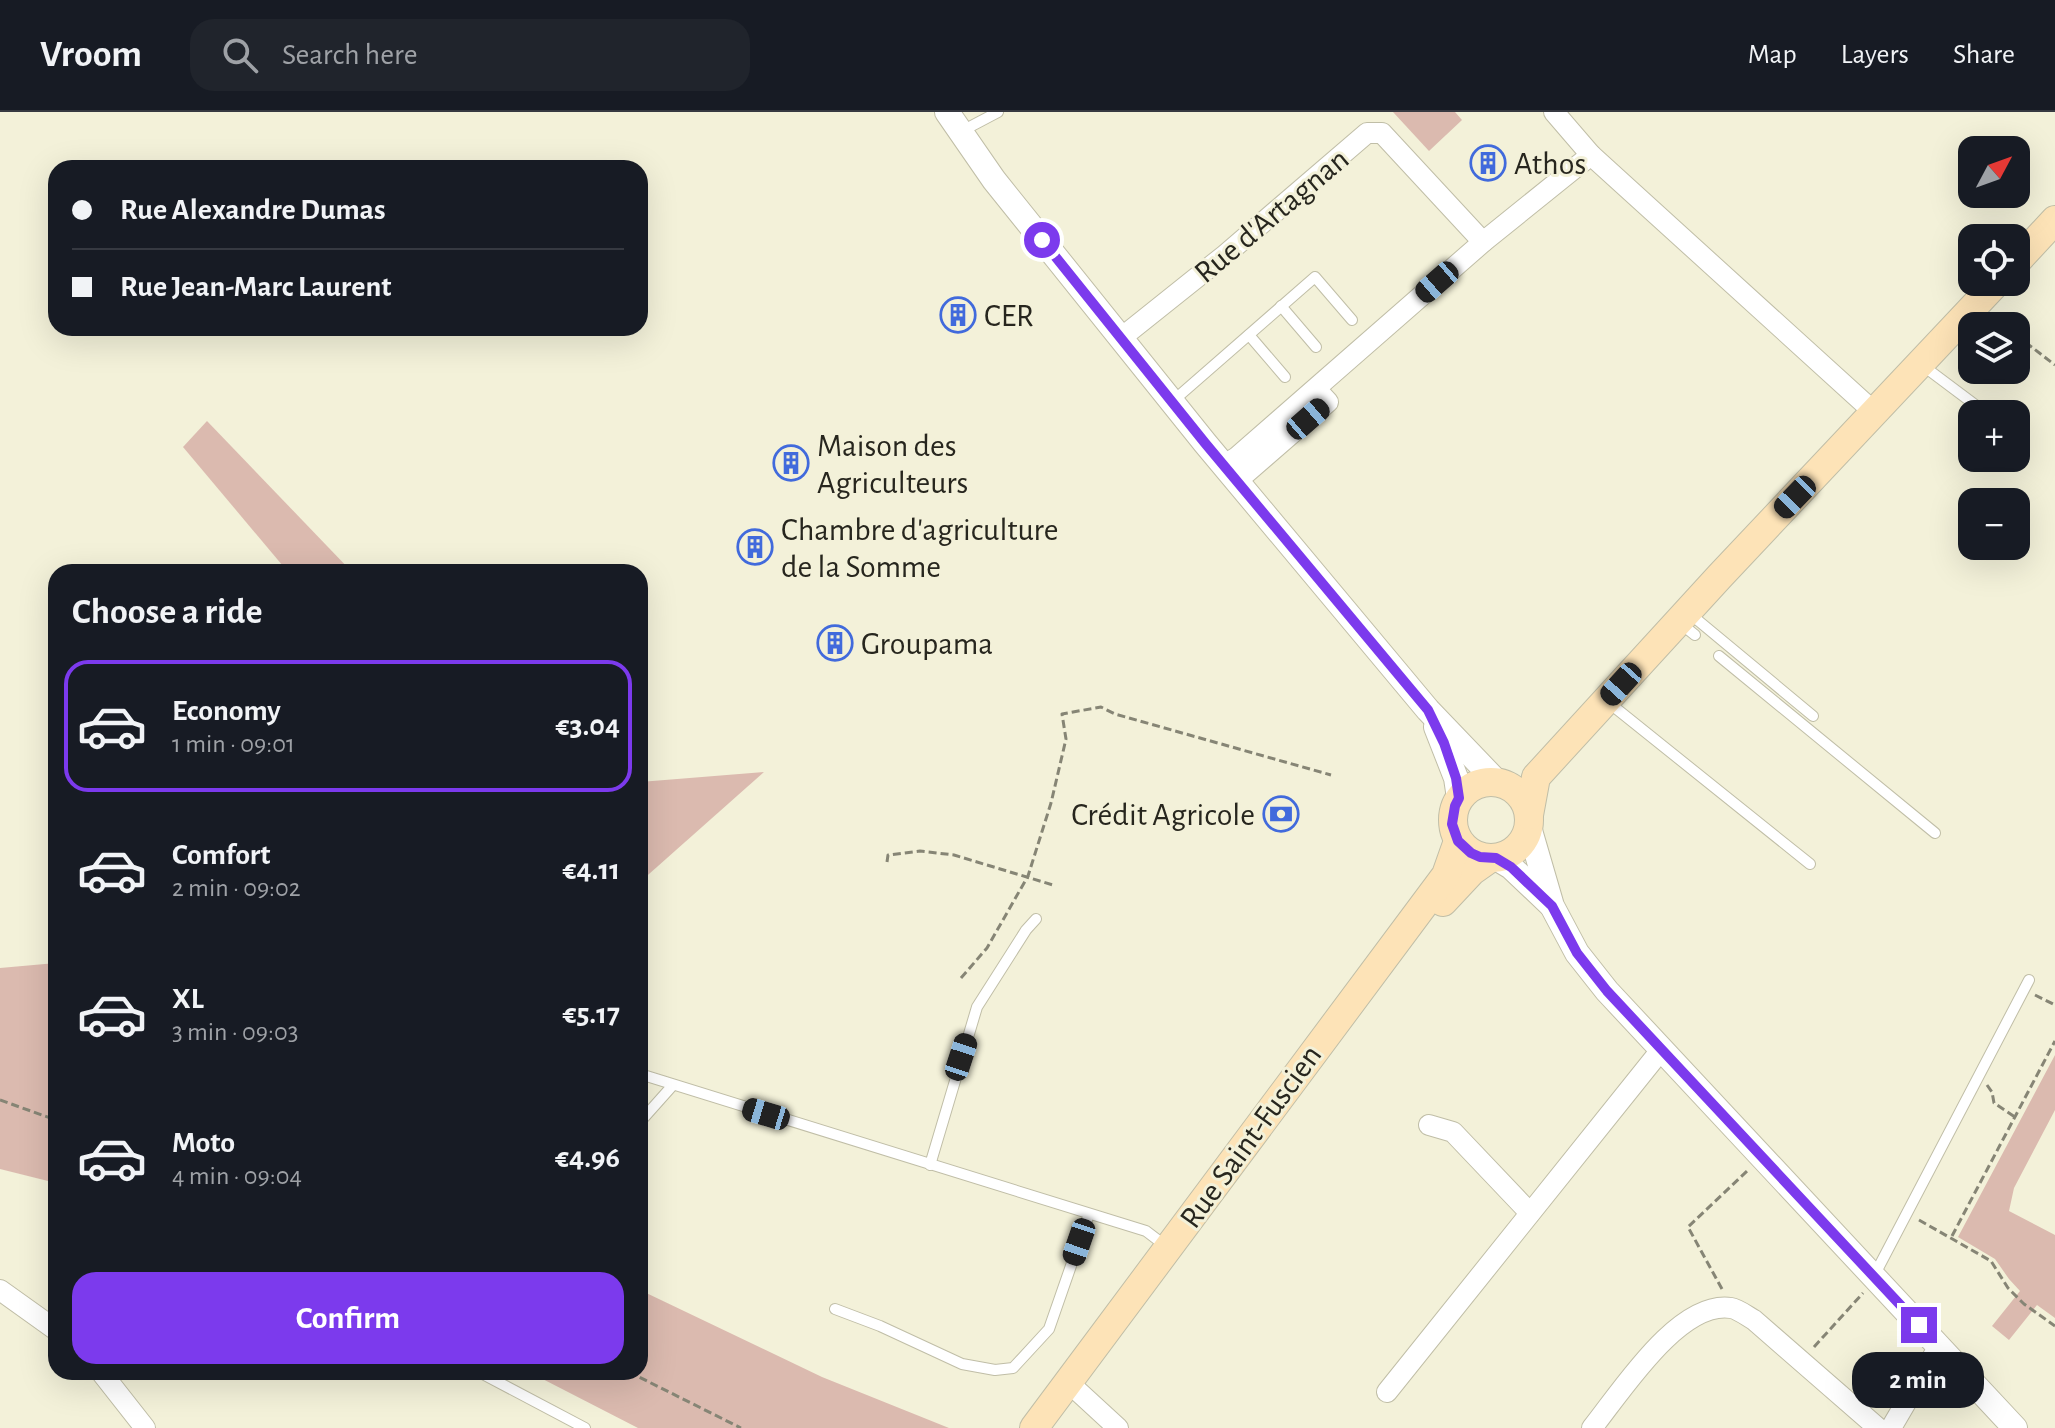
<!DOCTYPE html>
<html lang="en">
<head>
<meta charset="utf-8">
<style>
  :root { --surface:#171b24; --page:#20242c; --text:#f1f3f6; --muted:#9ea1a6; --line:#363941; --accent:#7c3aed }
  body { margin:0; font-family:"Alegreya Sans",sans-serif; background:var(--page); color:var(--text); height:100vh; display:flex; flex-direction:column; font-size:30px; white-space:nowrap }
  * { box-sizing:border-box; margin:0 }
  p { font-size:26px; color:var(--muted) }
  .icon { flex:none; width:44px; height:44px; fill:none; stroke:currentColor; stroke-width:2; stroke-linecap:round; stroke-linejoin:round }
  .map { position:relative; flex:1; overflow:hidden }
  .side { position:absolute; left:48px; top:452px; width:600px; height:816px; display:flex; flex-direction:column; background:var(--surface); border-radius:24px; box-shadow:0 8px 32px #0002 }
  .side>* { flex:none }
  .banner { position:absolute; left:48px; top:48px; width:600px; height:176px; border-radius:24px; box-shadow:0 8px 32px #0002; display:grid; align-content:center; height:176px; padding:0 24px; background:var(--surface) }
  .needle { width:52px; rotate:49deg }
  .fabs { position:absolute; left:1958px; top:24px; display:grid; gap:16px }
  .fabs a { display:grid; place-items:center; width:72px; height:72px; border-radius:16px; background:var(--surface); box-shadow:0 8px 32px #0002; font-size:40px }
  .end { position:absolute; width:36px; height:36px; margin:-18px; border:10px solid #7c3aed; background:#fff; box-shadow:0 0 0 4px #fff }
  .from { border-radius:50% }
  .bubble { position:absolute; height:56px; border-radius:24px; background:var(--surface); box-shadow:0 8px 32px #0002; font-size:26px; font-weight:700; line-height:56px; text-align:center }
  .car { position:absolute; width:24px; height:48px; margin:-24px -12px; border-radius:10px; box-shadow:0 0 6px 2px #0007; background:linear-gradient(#222 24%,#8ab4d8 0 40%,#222 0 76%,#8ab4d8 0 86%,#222 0) }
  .banner b { display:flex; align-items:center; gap:28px; height:76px; font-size:30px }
  .banner b+b { border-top:2px solid var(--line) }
  .banner i { width:20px; height:20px; background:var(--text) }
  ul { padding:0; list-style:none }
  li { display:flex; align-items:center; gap:24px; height:132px; margin:0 16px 12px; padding:0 8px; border:4px solid transparent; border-radius:24px }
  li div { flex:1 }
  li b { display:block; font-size:30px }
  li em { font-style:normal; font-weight:700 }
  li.selected { border-color:var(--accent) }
  li>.icon { width:72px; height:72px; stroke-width:1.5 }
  h2 { padding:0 24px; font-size:36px; line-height:96px }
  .button { display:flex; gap:16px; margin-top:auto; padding:16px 24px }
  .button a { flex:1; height:92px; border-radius:24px; background:var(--accent); color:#fff; font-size:32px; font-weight:700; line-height:92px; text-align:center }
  header { display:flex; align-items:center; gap:48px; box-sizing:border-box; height:112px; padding:0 40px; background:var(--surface); border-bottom:2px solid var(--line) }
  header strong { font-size:38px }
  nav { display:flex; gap:44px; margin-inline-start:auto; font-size:28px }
  .search { width:560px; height:72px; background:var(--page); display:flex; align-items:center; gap:20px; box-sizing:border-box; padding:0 28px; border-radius:24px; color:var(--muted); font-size:30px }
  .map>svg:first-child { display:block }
  .green { fill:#dbbaaf }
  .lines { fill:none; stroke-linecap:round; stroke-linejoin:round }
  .service-casing { stroke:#c0bea7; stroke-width:12 }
  .minor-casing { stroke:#c0bea7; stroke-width:22 }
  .tertiary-casing { stroke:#c0bea7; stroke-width:26 }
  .secondary-casing { stroke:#c0bea7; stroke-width:30 }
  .path { stroke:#868575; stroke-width:3; stroke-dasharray:8 4; stroke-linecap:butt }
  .service { stroke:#fff; stroke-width:10 }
  .minor { stroke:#fff; stroke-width:20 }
  .tertiary { stroke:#fff; stroke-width:24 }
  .secondary { stroke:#fde3b7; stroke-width:28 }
  .route { stroke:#7c3aed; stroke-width:10 }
  .labels { text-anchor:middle; stroke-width:6; stroke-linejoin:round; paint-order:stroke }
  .poi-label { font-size:32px; fill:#27261e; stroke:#f3f1d9; text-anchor:start }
  .street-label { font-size:32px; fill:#27261e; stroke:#f3f1d9 }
</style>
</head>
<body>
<header>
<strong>Vroom</strong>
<div class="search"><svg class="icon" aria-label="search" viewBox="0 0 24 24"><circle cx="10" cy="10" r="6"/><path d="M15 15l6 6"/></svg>Search here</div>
<nav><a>Map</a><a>Layers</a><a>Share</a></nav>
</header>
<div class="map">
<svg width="2055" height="1316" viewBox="0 0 2055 1316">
  <rect width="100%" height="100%" fill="#f3f1d9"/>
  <g class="green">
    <polygon points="1393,0 1455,0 1462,8 1429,39"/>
    <polygon points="207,309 352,460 288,460 183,335"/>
    <polygon points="764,660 640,770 640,670"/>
    <polygon points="56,851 56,1071 0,1057 0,856"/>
    <polygon points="2055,943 2055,998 2014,1076 2009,1099 2055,1123 2055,1206 2037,1193 2009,1228 1992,1214 2020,1179 2009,1167 1995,1147 1958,1125"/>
    <polygon points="640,1178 822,1265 949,1316 638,1316 529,1260 640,1260"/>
  </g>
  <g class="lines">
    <defs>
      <g id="service">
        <polyline points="962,19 998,0"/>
        <polyline points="1281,194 1316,235"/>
        <polyline points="1249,223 1285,265"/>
        <polyline points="1922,253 1986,301"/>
        <polyline points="1174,291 1181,282 1315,165 1352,208"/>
        <polyline points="1689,501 1813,604"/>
        <polyline points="1680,511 1695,523"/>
        <polyline points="1719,544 1935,721"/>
        <polyline points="1608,590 1810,752"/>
        <polyline points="640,962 1146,1119 1167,1135"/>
        <polyline points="640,1010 673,973"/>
        <polyline points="930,1053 977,895 1026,818 1036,807"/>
        <polyline points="1874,1164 2029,868"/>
        <polyline points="835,1197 880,1214 962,1252 995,1258 1013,1256 1049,1217 1089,1102"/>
        <polyline points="479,1260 585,1316"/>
      </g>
      <g id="minor">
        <polyline points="1554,0 1591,43 1875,301"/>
        <polyline points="1121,226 1225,143 1367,21 1382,21 1483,130"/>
        <polyline points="1224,353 1237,345 1483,130 1591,43"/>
        <polyline points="1237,369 1328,290 1316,277"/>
        <polyline points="1429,1013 1453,1020 1530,1101"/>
        <polyline points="0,1178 56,1218"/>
        <polyline points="101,1260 145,1316"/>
        <polyline points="1069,1271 1118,1316"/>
        <polyline points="1387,1280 1661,938"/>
        <path d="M1592 1316C1621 1280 1679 1188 1731 1196 1738 1197 1747 1204 1754 1208L1878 1316"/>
        <polyline points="1891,1316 1939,1234"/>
      </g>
      <g id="tertiary">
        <polyline points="947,0 994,68 1205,331 1428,598 1497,670"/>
        <polyline points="1436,615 1456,666 1459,686"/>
        <polyline points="1529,715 1552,794 1577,841 1607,879 2015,1316"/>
        <polyline points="1496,746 1511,755 1550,792"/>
      </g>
      <g id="secondary">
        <polyline points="2016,150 2055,108"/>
        <circle cx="1491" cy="708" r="38"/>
        <polyline points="1529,703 1536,665 1720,464 1997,170"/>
        <polyline points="1443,790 1472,759 1489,747"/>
        <polyline points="1034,1316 1446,763 1458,729"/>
      </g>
    </defs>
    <use href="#service" class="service-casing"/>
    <use href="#minor" class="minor-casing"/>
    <use href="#tertiary" class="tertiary-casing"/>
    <use href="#secondary" class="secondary-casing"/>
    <g class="path">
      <polyline points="1994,207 2004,214"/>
      <polyline points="2016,223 2055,253"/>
      <polyline points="887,750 888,743 920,739 954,743 1053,773"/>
      <polyline points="961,866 987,836 1028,764 1051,691 1066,627 1062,602 1101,595 1115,602 1331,663"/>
      <polyline points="2035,883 2055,893"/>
      <polyline points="1987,973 1992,980 1994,991 2015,1005"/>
      <polyline points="0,988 56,1008"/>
      <polyline points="1919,1108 1991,1149 2008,1176 2024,1192 2055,1214"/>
      <polyline points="1952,1124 2055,929"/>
      <polyline points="1722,1177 1688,1115 1747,1059"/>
      <polyline points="1814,1235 1863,1181"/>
      <polyline points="629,1260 741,1316"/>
    </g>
    <use href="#service" class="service"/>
    <use href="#minor" class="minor"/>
    <use href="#tertiary" class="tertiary"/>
    <use href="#secondary" class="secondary"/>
  </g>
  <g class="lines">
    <polyline class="route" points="1042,128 1205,331 1428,598 1444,631 1456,666 1459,686 1455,694 1452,712 1458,729 1471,741 1480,745 1496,746 1511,755 1552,794 1577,841 1607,879 1919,1213"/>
  </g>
  <defs>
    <symbol id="building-ring" viewBox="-11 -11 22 22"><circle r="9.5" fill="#f3f1d9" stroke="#416adc" stroke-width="1.5"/><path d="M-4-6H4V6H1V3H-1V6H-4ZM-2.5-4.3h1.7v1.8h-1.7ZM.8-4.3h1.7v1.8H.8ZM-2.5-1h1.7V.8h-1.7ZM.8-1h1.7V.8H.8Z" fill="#416adc"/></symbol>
    <symbol id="bank-ring" viewBox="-11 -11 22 22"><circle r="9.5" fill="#f3f1d9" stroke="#416adc" stroke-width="1.5"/><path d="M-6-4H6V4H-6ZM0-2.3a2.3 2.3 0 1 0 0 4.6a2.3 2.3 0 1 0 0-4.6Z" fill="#416adc"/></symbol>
  </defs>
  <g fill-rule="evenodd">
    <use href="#building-ring" x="1468" y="31" width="40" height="40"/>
    <use href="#building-ring" x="938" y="183" width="40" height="40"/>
    <use href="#building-ring" x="771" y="331" width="40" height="40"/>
    <use href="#building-ring" x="735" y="415" width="40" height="40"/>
    <use href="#building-ring" x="815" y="511" width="40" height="40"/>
    <use href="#bank-ring" x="1261" y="682" width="40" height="40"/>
  </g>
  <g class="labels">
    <g class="poi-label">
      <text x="1514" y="62">Athos</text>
      <text x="984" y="214">CER</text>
      <text x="817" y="344">Maison des<tspan x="817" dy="37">Agriculteurs</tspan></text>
      <text x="781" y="428">Chambre d'agriculture<tspan x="781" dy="37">de la Somme</tspan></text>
      <text x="861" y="542">Groupama</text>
      <text x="1255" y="713" text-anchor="end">Crédit Agricole</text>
    </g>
    <g class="street-label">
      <text transform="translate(1271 103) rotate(-40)" y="11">Rue d'Artagnan</text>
      <text transform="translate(1250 1024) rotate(-54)" y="11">Rue Saint-Fuscien</text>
    </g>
  </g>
</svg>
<div class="fabs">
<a><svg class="needle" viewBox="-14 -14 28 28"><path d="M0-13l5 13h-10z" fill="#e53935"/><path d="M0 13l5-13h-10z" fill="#9ea1a6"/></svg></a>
<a><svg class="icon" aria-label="locate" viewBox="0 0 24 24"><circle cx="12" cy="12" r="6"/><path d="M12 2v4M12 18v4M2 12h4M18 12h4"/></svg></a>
<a><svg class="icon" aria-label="layers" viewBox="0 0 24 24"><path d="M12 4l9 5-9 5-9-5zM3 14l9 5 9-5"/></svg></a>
<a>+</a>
<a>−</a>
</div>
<i class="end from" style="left:1042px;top:128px"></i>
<i class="end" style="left:1919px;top:1213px"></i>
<div class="bubble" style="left:1852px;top:1240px;width:132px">2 min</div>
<i class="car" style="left:1437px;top:170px;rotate:229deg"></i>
<i class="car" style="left:1308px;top:307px;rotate:49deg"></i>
<i class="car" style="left:1795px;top:385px;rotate:224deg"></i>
<i class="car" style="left:1621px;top:572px;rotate:222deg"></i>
<i class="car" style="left:961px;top:945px;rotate:18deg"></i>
<i class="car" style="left:766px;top:1002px;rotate:287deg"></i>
<i class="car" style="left:1079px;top:1130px;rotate:199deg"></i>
<div class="banner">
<b><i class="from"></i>Rue Alexandre Dumas</b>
<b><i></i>Rue Jean-Marc Laurent</b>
</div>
<section class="side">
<h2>Choose a ride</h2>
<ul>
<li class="selected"><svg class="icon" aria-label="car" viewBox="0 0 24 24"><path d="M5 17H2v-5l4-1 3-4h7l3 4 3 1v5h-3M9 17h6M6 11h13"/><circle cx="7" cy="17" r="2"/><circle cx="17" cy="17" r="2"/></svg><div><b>Economy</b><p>1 min · 09:01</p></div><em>€3.04</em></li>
<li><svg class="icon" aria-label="car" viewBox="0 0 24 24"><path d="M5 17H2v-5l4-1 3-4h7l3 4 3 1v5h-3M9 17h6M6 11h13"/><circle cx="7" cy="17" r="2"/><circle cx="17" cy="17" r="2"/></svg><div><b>Comfort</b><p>2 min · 09:02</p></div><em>€4.11</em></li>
<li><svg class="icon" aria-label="car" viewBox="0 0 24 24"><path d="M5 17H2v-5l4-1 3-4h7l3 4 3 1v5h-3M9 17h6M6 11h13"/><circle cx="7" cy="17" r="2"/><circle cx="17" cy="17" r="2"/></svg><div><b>XL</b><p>3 min · 09:03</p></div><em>€5.17</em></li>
<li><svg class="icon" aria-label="car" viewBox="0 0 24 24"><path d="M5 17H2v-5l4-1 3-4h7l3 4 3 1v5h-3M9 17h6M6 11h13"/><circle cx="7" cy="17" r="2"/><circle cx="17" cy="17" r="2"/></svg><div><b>Moto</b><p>4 min · 09:04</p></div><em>€4.96</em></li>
</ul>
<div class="button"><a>Confirm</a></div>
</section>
</div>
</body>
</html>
